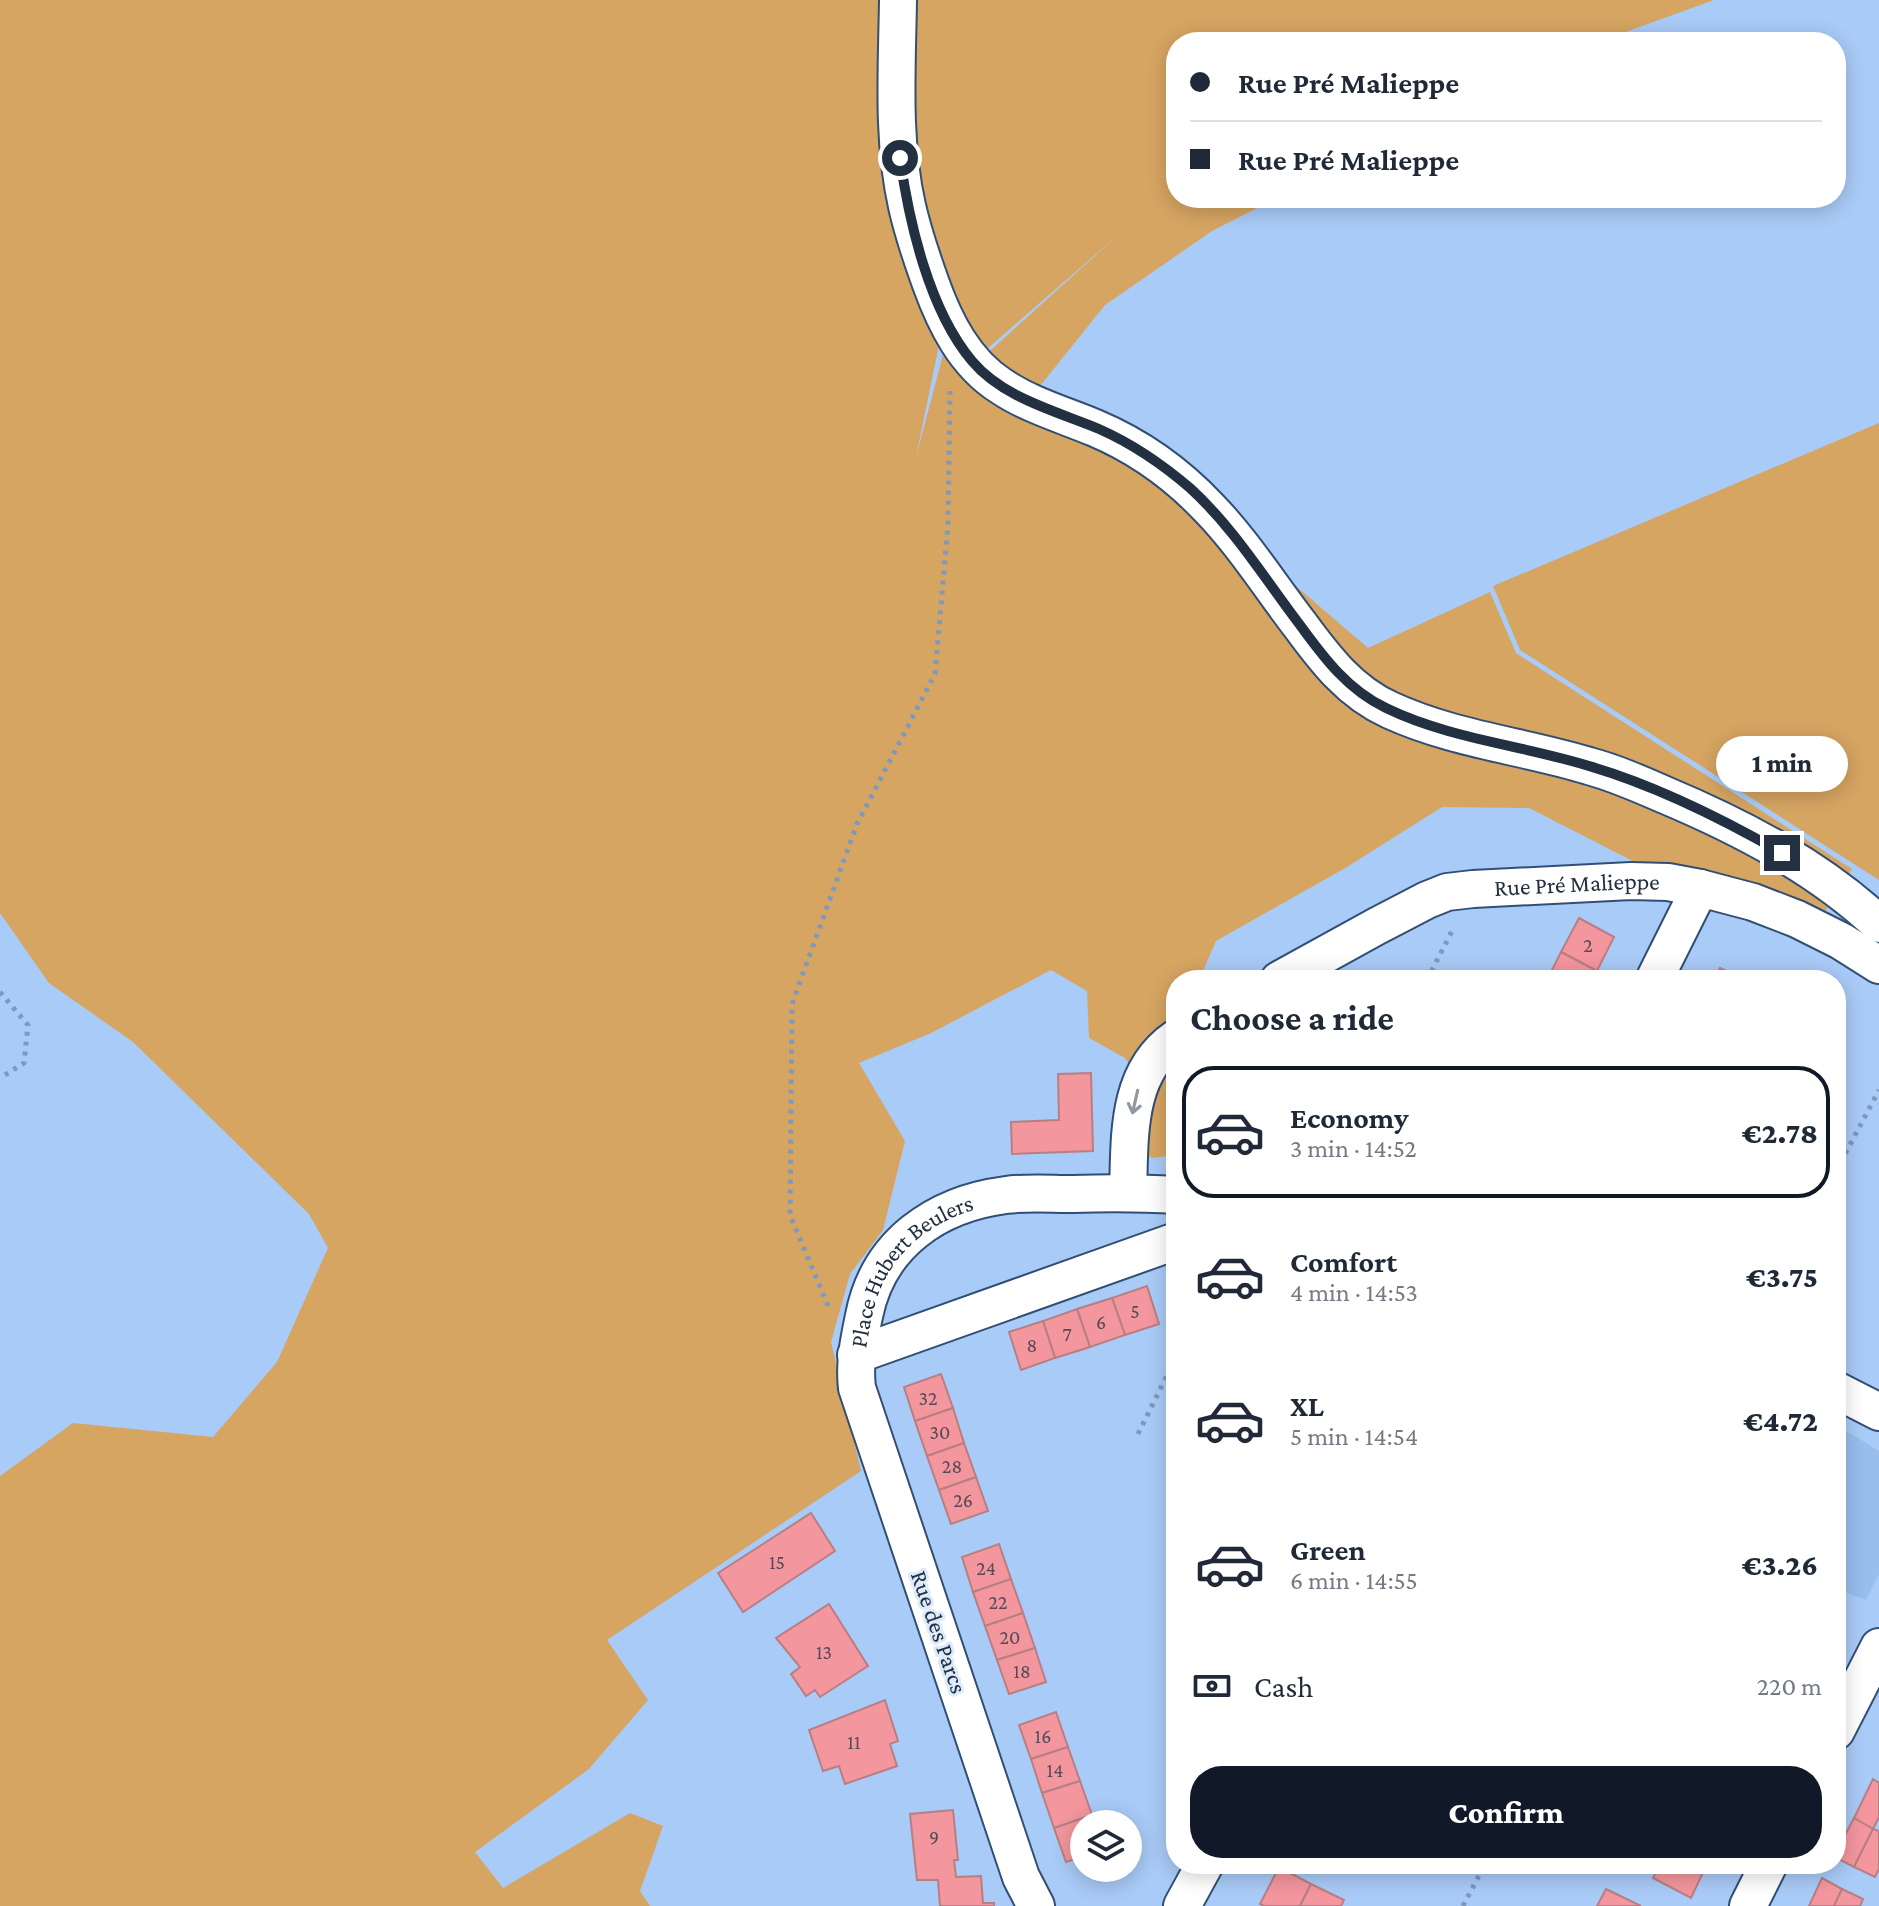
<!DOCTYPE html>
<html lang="en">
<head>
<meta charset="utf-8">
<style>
  :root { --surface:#fff; --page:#f2f2f3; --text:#1f2937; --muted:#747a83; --line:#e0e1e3; --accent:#111827 }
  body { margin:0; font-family:"Crimson Pro",serif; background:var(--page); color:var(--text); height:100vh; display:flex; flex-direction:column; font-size:30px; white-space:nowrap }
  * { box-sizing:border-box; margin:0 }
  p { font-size:26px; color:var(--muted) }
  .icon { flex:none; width:44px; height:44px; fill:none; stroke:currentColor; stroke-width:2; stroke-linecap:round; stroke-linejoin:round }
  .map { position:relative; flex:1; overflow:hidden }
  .drawer { position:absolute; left:1166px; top:970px; width:680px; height:904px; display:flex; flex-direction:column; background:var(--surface); border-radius:32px; box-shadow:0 4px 20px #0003 }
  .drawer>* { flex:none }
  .hud { position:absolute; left:1166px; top:32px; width:680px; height:176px; border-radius:32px; box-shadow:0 4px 20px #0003; display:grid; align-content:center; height:176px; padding:0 24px; background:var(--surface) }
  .controls { position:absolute; left:1070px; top:1810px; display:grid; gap:16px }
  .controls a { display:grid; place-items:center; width:72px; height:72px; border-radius:50%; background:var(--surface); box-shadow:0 4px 20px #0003; font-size:40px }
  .end { position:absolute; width:36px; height:36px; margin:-18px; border:10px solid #233041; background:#fff; box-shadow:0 0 0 4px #fff }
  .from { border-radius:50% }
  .bubble { position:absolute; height:56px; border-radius:28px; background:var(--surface); box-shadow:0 4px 20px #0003; font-size:26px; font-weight:800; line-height:56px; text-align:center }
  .hud b { display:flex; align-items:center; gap:28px; height:76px; font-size:30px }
  .hud b+b { border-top:2px solid var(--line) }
  .hud i { width:20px; height:20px; background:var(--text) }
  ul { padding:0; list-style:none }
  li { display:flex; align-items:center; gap:24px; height:132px; margin:0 16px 12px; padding:0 8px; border:4px solid transparent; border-radius:32px }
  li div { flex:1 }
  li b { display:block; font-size:30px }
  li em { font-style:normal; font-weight:800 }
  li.current { border-color:var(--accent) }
  li>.icon { width:72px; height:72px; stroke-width:1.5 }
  h2 { padding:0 24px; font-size:36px; line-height:96px }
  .pay { display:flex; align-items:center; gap:20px; height:88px; padding:0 24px; font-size:30px }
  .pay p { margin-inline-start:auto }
  .action { display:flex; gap:16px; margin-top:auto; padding:16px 24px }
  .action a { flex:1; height:92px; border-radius:32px; background:var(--accent); color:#fff; font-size:32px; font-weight:800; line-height:92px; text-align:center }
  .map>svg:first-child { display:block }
  .built { fill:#98beee }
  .green { fill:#d6a562 }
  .building { fill:#f4969e; stroke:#b87f83; stroke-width:2 }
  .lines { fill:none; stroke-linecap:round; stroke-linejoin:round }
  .street-casing { stroke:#314f74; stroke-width:40 }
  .path { stroke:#7e99bc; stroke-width:5; stroke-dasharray:4 6; stroke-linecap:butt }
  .street { stroke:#fff; stroke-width:36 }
  .oneway { stroke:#9198a0 }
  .route { stroke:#233041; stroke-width:10 }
  .labels { text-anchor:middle; stroke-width:6; stroke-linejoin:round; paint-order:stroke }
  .number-label { font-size:20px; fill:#574a58 }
  .street-label { font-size:24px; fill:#233041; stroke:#dceafc }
</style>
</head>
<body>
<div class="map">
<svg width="1879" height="1906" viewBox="0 0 1879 1906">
  <rect width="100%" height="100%" fill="#a9cbf7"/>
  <polygon class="built" points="1836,1425 1879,1451 1879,1574 1866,1600 1836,1589"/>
  <g class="green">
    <polygon points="0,0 885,0 896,228 914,290 939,345 916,457 944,351 981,359 1119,234 980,355 937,268 904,128 910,0 1714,0 1598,42 1176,42 1176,198 1277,198 1212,231 1105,305 1028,401 1220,507 1290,581 1368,648 1490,592 1516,653 1852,869 1816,926 1660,875 1529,808 1442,807 1347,867 1216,941 1199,980 1176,980 1176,1155 1152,1158 1140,1149 1145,1089 1125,1058 1089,1038 1087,991 1051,970 931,1033 859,1063 905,1141 883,1230 850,1274 831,1342 861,1471 607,1640 648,1700 589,1769 475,1852 503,1888 630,1813 663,1826 640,1891 650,1906 0,1906 0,1476 73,1423 213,1437 277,1362 328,1248 309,1214 133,1042 49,983 0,913"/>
    <polygon points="1879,423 1879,880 1520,650 1493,586"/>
  </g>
  <g class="building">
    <polygon points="1579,918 1614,937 1597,971 1561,952"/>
    <polygon points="1561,952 1597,971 1592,980 1547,980"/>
    <polygon points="1720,968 1745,980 1714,980"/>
    <polygon points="1091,1073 1093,1151 1012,1154 1011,1122 1059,1120 1058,1074"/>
    <polygon points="1147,1286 1159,1324 1125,1335 1112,1298"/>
    <polygon points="1112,1298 1125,1335 1090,1347 1077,1309"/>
    <polygon points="1077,1309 1090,1347 1055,1358 1043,1321"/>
    <polygon points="1043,1321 1055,1358 1021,1370 1009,1332"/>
    <polygon points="941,1374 953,1408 915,1421 904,1387"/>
    <polygon points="953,1408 964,1443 927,1456 915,1421"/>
    <polygon points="964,1443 976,1477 939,1490 927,1456"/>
    <polygon points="976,1477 988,1511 951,1524 939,1490"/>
    <polygon points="811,1513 835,1551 743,1612 718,1573"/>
    <polygon points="999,1544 1011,1579 973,1592 962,1557"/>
    <polygon points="1011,1579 1023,1613 985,1626 973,1592"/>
    <polygon points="829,1604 868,1666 820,1697 815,1690 806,1696 791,1674 800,1667 776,1638"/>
    <polygon points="1023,1613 1035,1648 997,1660 985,1626"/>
    <polygon points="1035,1648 1046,1682 1009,1694 997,1660"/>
    <polygon points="885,1700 898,1741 890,1744 897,1766 845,1784 839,1766 823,1771 809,1730"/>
    <polygon points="1056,1712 1068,1747 1031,1759 1019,1725"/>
    <polygon points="1068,1747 1080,1781 1042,1793 1031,1759"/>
    <polygon points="1873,1779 1879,1783 1879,1817 1873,1829 1854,1818"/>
    <polygon points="1080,1781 1092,1815 1054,1828 1042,1793"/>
    <polygon points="953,1810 958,1860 954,1860 956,1877 981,1876 983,1903 994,1903 994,1906 940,1906 938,1880 917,1880 910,1814"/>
    <polygon points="1092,1815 1095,1824 1084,1824 1084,1856 1066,1862 1054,1828"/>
    <polygon points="1854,1818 1873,1829 1854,1867 1836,1858 1836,1852"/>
    <polygon points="1873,1829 1879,1831 1879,1869 1875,1877 1854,1867"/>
    <polygon points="1660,1864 1707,1864 1691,1898 1653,1878"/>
    <polygon points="1279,1867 1311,1884 1300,1906 1264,1906 1260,1904"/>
    <polygon points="1822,1878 1842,1889 1834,1906 1809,1906"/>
    <polygon points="1311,1884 1344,1900 1341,1906 1300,1906"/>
    <polygon points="1606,1889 1641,1906 1597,1906"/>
    <polygon points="1842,1889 1863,1899 1860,1906 1834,1906"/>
  </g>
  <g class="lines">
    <defs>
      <g id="street">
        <path d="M898 0C897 68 892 140 907 206 913 233 922 259 931 284 945 323 965 363 1001 386 1029 405 1064 415 1095 428 1140 447 1176 473 1209 508 1243 543 1270 586 1300 625 1325 659 1350 692 1390 710 1453 739 1523 746 1589 766 1615 773 1640 784 1665 795 1741 827 1818 867 1879 924"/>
        <path id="s1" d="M1279 980 1377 926 1427 900 1447 892 1473 889 1631 881 1668 882 1700 888 1753 902 1797 919 1841 941 1879 965"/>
        <polyline points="1654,980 1700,888"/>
        <path d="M1128 1193C1130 1139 1125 1073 1176 1038"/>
        <polyline points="856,1355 1176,1241"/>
        <polyline points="1836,1390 1879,1412"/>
        <polyline points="1836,1731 1879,1647"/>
        <path id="s2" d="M1036 1906 1021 1877 857 1388C854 1363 859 1340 864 1316 878 1244 936 1204 1006 1195 1027 1192 1051 1194 1073 1194 1107 1193 1141 1193 1176 1195"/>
        <polyline points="1182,1906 1205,1864"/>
        <polyline points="1748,1906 1769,1864"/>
      </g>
    </defs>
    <use href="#street" class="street-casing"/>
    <g class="path">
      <polyline points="1427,980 1453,929"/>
      <polyline points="0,992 28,1025 24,1063 0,1078"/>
      <polyline points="1836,1171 1879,1090"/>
      <polyline points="828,1306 790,1215 792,1004 857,824 935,674 948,525 950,391"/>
      <polyline points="1138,1434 1176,1357"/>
      <polyline points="1463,1906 1485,1864"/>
    </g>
    <use href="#street" class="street"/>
  </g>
  <defs><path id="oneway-shaft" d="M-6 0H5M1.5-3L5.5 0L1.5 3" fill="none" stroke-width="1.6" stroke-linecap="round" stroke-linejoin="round" transform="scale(2)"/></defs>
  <use class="oneway" href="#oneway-shaft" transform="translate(1135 1102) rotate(103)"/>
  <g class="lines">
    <path class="route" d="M900 158C909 222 929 310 972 361 1003 398 1056 411 1099 429 1133 444 1162 464 1190 488 1233 527 1265 579 1300 625 1324 658 1348 690 1386 708 1450 739 1522 745 1589 766 1657 786 1721 818 1782 853"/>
  </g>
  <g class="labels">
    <g class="number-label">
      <text x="1588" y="952">2</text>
      <text x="1135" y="1318">5</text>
      <text x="1101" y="1329">6</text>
      <text x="1067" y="1341">7</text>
      <text x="1032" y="1352">8</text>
      <text x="928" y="1405">32</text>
      <text x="940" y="1439">30</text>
      <text x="952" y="1473">28</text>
      <text x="963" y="1507">26</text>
      <text x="777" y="1569">15</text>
      <text x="986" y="1575">24</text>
      <text x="998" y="1609">22</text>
      <text x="1010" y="1644">20</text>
      <text x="824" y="1659">13</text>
      <text x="1022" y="1678">18</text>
      <text x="1043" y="1743">16</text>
      <text x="854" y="1749">11</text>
      <text x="1055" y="1777">14</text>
      <text x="934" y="1844">9</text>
    </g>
    <g class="street-label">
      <text dy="8" stroke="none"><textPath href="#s1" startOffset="320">Rue Pré Malieppe</textPath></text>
      <text dy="8" stroke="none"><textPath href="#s2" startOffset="688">Place Hubert Beulers</textPath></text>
      <text transform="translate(939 1632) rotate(71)" y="8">Rue des Parcs</text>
    </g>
  </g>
</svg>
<div class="controls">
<a><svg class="icon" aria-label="layers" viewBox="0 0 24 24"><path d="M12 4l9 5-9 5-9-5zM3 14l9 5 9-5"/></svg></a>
</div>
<i class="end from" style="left:900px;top:158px"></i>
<i class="end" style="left:1782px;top:853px"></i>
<div class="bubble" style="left:1716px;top:736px;width:132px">1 min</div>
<div class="hud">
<b><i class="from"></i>Rue Pré Malieppe</b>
<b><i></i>Rue Pré Malieppe</b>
</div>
<section class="drawer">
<h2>Choose a ride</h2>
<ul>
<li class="current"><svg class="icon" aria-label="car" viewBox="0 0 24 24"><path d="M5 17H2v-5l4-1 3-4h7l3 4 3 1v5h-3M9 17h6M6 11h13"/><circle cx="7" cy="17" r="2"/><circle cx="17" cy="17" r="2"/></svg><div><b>Economy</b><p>3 min · 14:52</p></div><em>€2.78</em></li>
<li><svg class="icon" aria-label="car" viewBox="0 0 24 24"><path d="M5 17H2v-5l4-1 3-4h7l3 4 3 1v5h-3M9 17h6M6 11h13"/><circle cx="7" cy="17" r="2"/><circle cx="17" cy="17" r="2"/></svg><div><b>Comfort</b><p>4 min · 14:53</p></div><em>€3.75</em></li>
<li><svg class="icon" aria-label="car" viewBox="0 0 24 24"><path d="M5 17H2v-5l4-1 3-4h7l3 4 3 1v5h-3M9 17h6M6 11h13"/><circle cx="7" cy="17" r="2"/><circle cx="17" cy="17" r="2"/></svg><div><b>XL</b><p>5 min · 14:54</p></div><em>€4.72</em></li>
<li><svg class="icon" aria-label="car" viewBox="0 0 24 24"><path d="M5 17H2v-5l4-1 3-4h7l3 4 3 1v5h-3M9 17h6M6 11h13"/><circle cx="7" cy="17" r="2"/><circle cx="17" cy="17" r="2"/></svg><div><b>Green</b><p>6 min · 14:55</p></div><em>€3.26</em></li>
</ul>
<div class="pay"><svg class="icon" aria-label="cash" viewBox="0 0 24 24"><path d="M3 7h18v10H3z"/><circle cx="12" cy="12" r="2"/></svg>Cash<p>220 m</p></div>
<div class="action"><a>Confirm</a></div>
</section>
</div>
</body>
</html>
